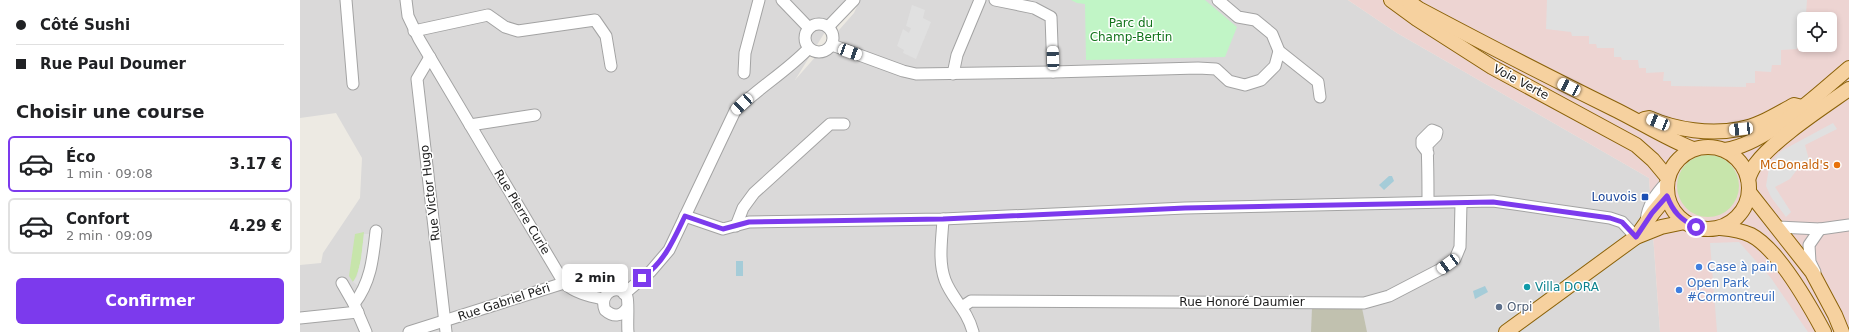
<!DOCTYPE html>
<html lang="fr">
<head>
<meta charset="utf-8">
<style>
  :root { --surface:#fff; --page:#f2f2f2; --text:#202124; --muted:#757577; --line:#e0e0e0; --accent:#7c3aed }
  body { margin:0; font-family:"DejaVu Sans",sans-serif; background:var(--page); color:var(--text); height:100vh; display:flex; flex-direction:column; font-size:15px; white-space:nowrap }
  * { box-sizing:border-box; margin:0 }
  p { font-size:13px; color:var(--muted) }
  .icon { flex:none; width:22px; height:22px; fill:none; stroke:currentColor; stroke-width:2; stroke-linecap:round; stroke-linejoin:round }
  .map { position:relative; flex:1; overflow:hidden }
  .sheet { display:flex; flex-direction:column; background:var(--surface); width:300px }
  .sheet>* { flex:none }
  .top-card { display:grid; align-content:center; height:88px; padding:0 16px; background:var(--surface) }
  .buttons { position:absolute; left:1497px; top:12px; display:grid; gap:8px }
  .buttons a { display:grid; place-items:center; width:40px; height:40px; border-radius:6px; background:var(--surface); box-shadow:0 2px 6px #0003; font-size:20px }
  .end { position:absolute; width:18px; height:18px; margin:-9px; border:5px solid #7c3aed; background:#fff; box-shadow:0 0 0 2px #fff }
  .from { border-radius:50% }
  .bubble { position:absolute; height:28px; border-radius:6px; background:var(--surface); box-shadow:0 2px 6px #0003; font-size:13px; font-weight:600; line-height:28px; text-align:center }
  .car { position:absolute; width:12px; height:24px; margin:-12px -6px; border-radius:5px; box-shadow:0 0 3px 1px #0007; background:linear-gradient(#fff 24%,#345 0 40%,#fff 0 76%,#345 0 86%,#fff 0) }
  .top-card b { display:flex; align-items:center; gap:14px; height:38px; font-size:15px }
  .top-card b+b { border-top:1px solid var(--line) }
  .top-card i { width:10px; height:10px; background:var(--text) }
  ul { padding:0; list-style:none }
  li { display:flex; align-items:center; gap:12px; height:56px; margin:0 8px 6px; padding:0 8px; border:2px solid var(--line); border-radius:6px }
  li div { flex:1 }
  li b { display:block; font-size:15px }
  li em { font-style:normal; font-weight:600 }
  li.active { border-color:var(--accent) }
  li>.icon { width:36px; height:36px; stroke-width:1.5 }
  h2 { padding:0 16px; font-size:18px; line-height:48px }
  .primary-button { display:flex; gap:8px; margin-top:auto; padding:8px 16px }
  .primary-button a { flex:1; height:46px; border-radius:6px; background:var(--accent); color:#fff; font-size:16px; font-weight:600; line-height:46px; text-align:center }
  main { display:flex; flex:1; min-height:0 }
  .map>svg:first-child { display:block }
  .residential { fill:#dad9d9 }
  .commercial { fill:#edd4d2; fill-rule:evenodd }
  .construction { fill:#c1c1af }
  .grass { fill:#c7e5ab }
  .park { fill:#c1f5c6 }
  .parking { fill:#e0e0e0 }
  .water { fill:#a5ccd8 }
  .lines { fill:none; stroke-linecap:round; stroke-linejoin:round }
  .minor-casing { stroke:#a3a3a3; stroke-width:13 }
  .major-casing { stroke:#8b6209; stroke-width:16 }
  .minor { stroke:#fff; stroke-width:11 }
  .major { stroke:#f6d19f; stroke-width:14 }
  .route { stroke:#7c3aed; stroke-width:5 }
  .food-dot { fill:#e8710a; stroke:#fff; stroke-width:1.5 }
  .transit-dot { fill:#1a4fb4; stroke:#fff; stroke-width:1.5 }
  .shop-dot { fill:#3f7fe0; stroke:#fff; stroke-width:1.5 }
  .culture-dot { fill:#0f9aa8; stroke:#fff; stroke-width:1.5 }
  .service-dot { fill:#5c6f8a; stroke:#fff; stroke-width:1.5 }
  .labels { text-anchor:middle; stroke-width:3; stroke-linejoin:round; paint-order:stroke }
  .park-label { font-size:12px; fill:#12731b; stroke:#fff }
  .street-label { font-size:12px; fill:#1c1c1c; stroke:#fff }
  .food-label { font-size:12px; fill:#c56008; stroke:#fff; text-anchor:end }
  .transit-label { font-size:12px; fill:#164399; stroke:#fff; text-anchor:end }
  .shop-label { font-size:12px; fill:#366cbe; stroke:#fff; text-anchor:start }
  .culture-label { font-size:12px; fill:#0d838f; stroke:#fff; text-anchor:start }
  .service-label { font-size:12px; fill:#4e5e75; stroke:#fff; text-anchor:start }
</style>
</head>
<body>
<main>
<section class="sheet">
<div class="top-card">
<b><i class="from"></i>Côté Sushi</b>
<b><i></i>Rue Paul Doumer</b>
</div>
<h2>Choisir une course</h2>
<ul>
<li class="active"><svg class="icon" aria-label="car" viewBox="0 0 24 24"><path d="M5 17H2v-5l4-1 3-4h7l3 4 3 1v5h-3M9 17h6M6 11h13"/><circle cx="7" cy="17" r="2"/><circle cx="17" cy="17" r="2"/></svg><div><b>Éco</b><p>1 min · 09:08</p></div><em>3.17 €</em></li>
<li><svg class="icon" aria-label="car" viewBox="0 0 24 24"><path d="M5 17H2v-5l4-1 3-4h7l3 4 3 1v5h-3M9 17h6M6 11h13"/><circle cx="7" cy="17" r="2"/><circle cx="17" cy="17" r="2"/></svg><div><b>Confort</b><p>2 min · 09:09</p></div><em>4.29 €</em></li>
</ul>
<div class="primary-button"><a>Confirmer</a></div>
</section>
<div class="map">
<svg width="1549" height="332" viewBox="0 0 1549 332">
  <rect width="100%" height="100%" fill="#edeae3"/>
  <polygon class="residential" points="0,0 545,0 495,80 554,13 560,0 1048,0 1097,33 1349,178 1360,332 0,332 0,265 21,263 23,253 60,198 62,158 36,113 0,118"/>
  <path class="commercial" d="M1048 0H1549V332H1360L1349 178 1097 33ZM1504 19H1530V45H1504Z"/>
  <polygon class="construction" points="1012,308 1062,308 1067,332 1011,332"/>
  <g class="grass">
    <circle cx="1408" cy="186" r="31"/>
    <path d="M64 232C62 248 62 268 53 282L49 276 55 234Z"/>
  </g>
  <polygon class="park" points="771,0 905,0 937,27 925,57 786,60 785,4 777,3"/>
  <g class="parking">
    <polygon points="1247,0 1507,0 1506,14 1525,15 1525,19 1504,19 1504,30 1499,31 1497,49 1481,50 1481,65 1472,65 1471,72 1455,71 1455,83 1446,83 1446,87 1371,86 1371,81 1363,81 1364,72 1346,73 1346,68 1339,68 1338,60 1322,60 1321,57 1314,57 1314,48 1297,48 1296,44 1289,44 1289,36 1272,36 1271,32 1246,29"/>
    <polygon points="612,5 625,10 623,18 631,22 616,59 603,53 604,50 597,46 603,29 609,33 611,28 606,26"/>
    <polygon points="1533,123 1537,129 1505,145 1509,160 1496,171 1490,179 1475,187 1491,212 1486,217 1471,197 1466,186 1469,168 1474,159 1481,151"/>
    <polygon points="64,234 77,234 65,291 53,282 57,276 61,259"/>
    <polygon points="1439,242 1471,278 1508,332 1417,332 1410,243"/>
  </g>
  <g class="water">
    <polygon points="1089,176 1092,176 1094,181 1084,190 1079,185"/>
    <rect x="436" y="261" width="7" height="15"/>
    <polygon points="1185,286 1188,292 1175,299 1173,291"/>
  </g>
  <g class="lines">
    <defs>
      <g id="minor">
        <polyline points="46,0 53,84"/>
        <path d="M106 0 108 16 119 39 264 283C275 293 289 296 303 299"/>
        <polyline points="482,0 509,28"/>
        <polyline points="695,0 734,8 751,17 753,72"/>
        <polyline points="918,0 938,17 955,20 972,34 979,51 1018,82 1020,97"/>
        <circle cx="519" cy="38" r="14"/>
        <polyline points="528,27 554,0"/>
        <polyline points="114,31 188,15 205,27 218,31 295,20 306,36 311,66"/>
        <polyline points="532,45 603,71 616,74 753,72 898,68 916,69 929,81 945,85 961,80 975,66 979,51"/>
        <polyline points="130,57 117,79 146,332"/>
        <polyline points="444,73 445,53 459,0"/>
        <polyline points="653,74 657,55 680,0"/>
        <polyline points="170,125 235,115"/>
        <path d="M1128 153 1122 145V140L1132 130 1137 132 1136 136 1127 145C1128 164 1128 183 1128 202"/>
        <polyline points="385,216 423,229 449,222 643,219 885,208 1193,201 1310,218 1322,222 1336,237"/>
        <path d="M643 219C642 239 638 261 645 280 652 299 667 309 673 332"/>
        <path d="M1346 221C1348 204 1356 194 1367 182"/>
        <polyline points="436,226 443,208 454,193 530,124 544,124"/>
        <polyline points="1476,227 1520,229 1549,225"/>
        <polyline points="1515,272 1510,262 1509,245 1520,229"/>
        <polyline points="42,283 54,304 66,332"/>
        <path d="M324 294 351 271 369 250 435 111C458 88 486 72 509 48"/>
        <path d="M54 304C71 282 73 258 76 231"/>
        <polyline points="662,307 671,301 1064,303 1089,296 1141,269 1155,259 1160,247 1161,203"/>
        <path d="M327 308C321 317 313 317 305 310 298 292 320 282 327 297 329 303 327 324 328 332"/>
        <polyline points="0,318 58,312"/>
        <polyline points="109,332 264,283"/>
      </g>
      <g id="major">
        <polyline points="1091,0 1117,19 1192,67 1336,145 1353,160 1368,178"/>
        <path d="M1109 2 1119 9C1183 43 1247 76 1312 108 1339 121 1365 138 1393 149"/>
        <path d="M1344 119 1349 118C1376 130 1411 135 1440 129 1459 126 1477 114 1494 105L1502 107"/>
        <circle cx="1408" cy="188" r="41"/>
        <path d="M1425 150C1466 144 1517 95 1549 68"/>
        <path d="M1448 179C1450 174 1452 169 1455 165 1474 139 1522 108 1549 89"/>
        <polyline points="1449,192 1512,272 1535,315 1542,332"/>
        <path d="M1419 228C1429 229 1441 230 1451 235 1478 249 1510 306 1524 332"/>
        <polyline points="1336,237 1353,213 1367,196"/>
        <polyline points="1206,332 1336,237 1361,227 1385,222"/>
      </g>
    </defs>
    <use href="#minor" class="minor-casing"/>
    <use href="#major" class="major-casing"/>
    <use href="#minor" class="minor"/>
    <use href="#major" class="major"/>
  </g>
  <g class="lines">
    <path class="route" d="M342 278C365 261 373 241 385 216L423 229 449 222 643 219 885 208 1193 202 1310 218 1322 222 1336 237 1352 213 1367 196C1373 212 1381 220 1396 227"/>
  </g>
  <circle class="food-dot" cx="1537" cy="165" r="4"/>
  <rect class="transit-dot" x="1341" y="193" width="8" height="8" rx="2"/>
  <g class="shop-dot">
    <circle cx="1399" cy="267" r="4"/>
    <circle cx="1379" cy="290" r="4"/>
  </g>
  <circle class="culture-dot" cx="1227" cy="287" r="4"/>
  <circle class="service-dot" cx="1199" cy="307" r="4"/>
  <g class="labels">
    <g class="park-label">
      <text x="831" y="27">Parc du<tspan x="831" dy="14">Champ-Bertin</tspan></text>
    </g>
    <g class="street-label">
      <text transform="translate(1221 82) rotate(28)" y="4">Voie Verte</text>
      <text transform="translate(130 193) rotate(-97)" y="4">Rue Victor Hugo</text>
      <text transform="translate(222 212) rotate(59)" y="4">Rue Pierre Curie</text>
      <text transform="translate(204 302) rotate(-18)" y="4">Rue Gabriel Péri</text>
      <text x="942" y="306">Rue Honoré Daumier</text>
    </g>
    <g class="food-label">
      <text x="1529" y="169">McDonald's</text>
    </g>
    <g class="transit-label">
      <text x="1337" y="201">Louvois</text>
    </g>
    <g class="shop-label">
      <text x="1407" y="271">Case à pain</text>
      <text x="1387" y="287">Open Park<tspan x="1387" dy="14">#Cormontreuil</tspan></text>
    </g>
    <g class="culture-label">
      <text x="1235" y="291">Villa DORA</text>
    </g>
    <g class="service-label">
      <text x="1207" y="311">Orpi</text>
    </g>
  </g>
</svg>
<div class="buttons">
<a><svg class="icon" aria-label="locate" viewBox="0 0 24 24"><circle cx="12" cy="12" r="6"/><path d="M12 2v4M12 18v4M2 12h4M18 12h4"/></svg></a>
</div>
<i class="end from" style="left:1396px;top:227px"></i>
<i class="end" style="left:342px;top:278px"></i>
<div class="bubble" style="left:262px;top:264px;width:66px">2 min</div>
<i class="car" style="left:550px;top:52px;rotate:110deg"></i>
<i class="car" style="left:753px;top:58px;rotate:358deg"></i>
<i class="car" style="left:1269px;top:87px;rotate:296deg"></i>
<i class="car" style="left:442px;top:104px;rotate:227deg"></i>
<i class="car" style="left:1358px;top:122px;rotate:292deg"></i>
<i class="car" style="left:1441px;top:129px;rotate:264deg"></i>
<i class="car" style="left:1148px;top:264px;rotate:234deg"></i>
</div>
</main>
</body>
</html>
